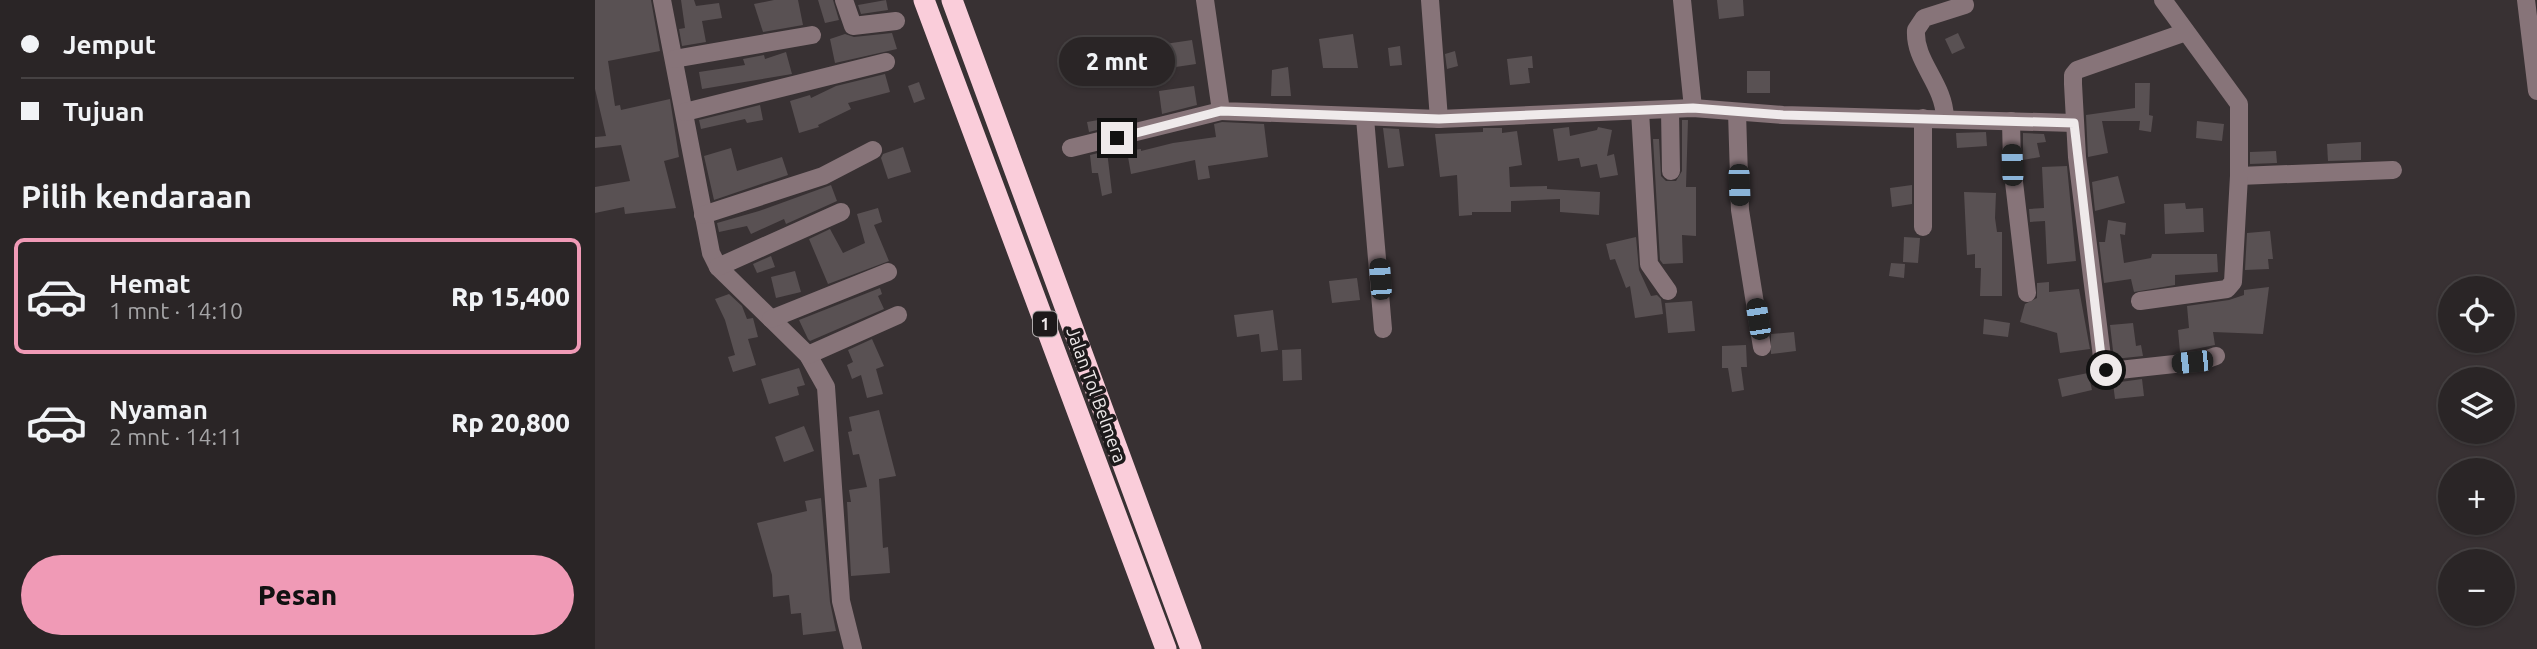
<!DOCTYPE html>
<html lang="id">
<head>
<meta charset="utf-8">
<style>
  :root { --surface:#2a2526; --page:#363132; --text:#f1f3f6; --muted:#a5a5a7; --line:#464243; --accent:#f09ab6 }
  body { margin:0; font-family:Ubuntu,sans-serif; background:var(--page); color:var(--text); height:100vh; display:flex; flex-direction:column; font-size:26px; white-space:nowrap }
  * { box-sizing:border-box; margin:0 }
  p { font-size:23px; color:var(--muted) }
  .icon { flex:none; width:38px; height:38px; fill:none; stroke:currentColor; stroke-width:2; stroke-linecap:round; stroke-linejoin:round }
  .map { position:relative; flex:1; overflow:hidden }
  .drawer { display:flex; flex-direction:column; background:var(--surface); width:595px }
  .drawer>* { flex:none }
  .hud { display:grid; align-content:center; height:154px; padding:0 21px; background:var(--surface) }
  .controls { position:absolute; left:1843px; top:276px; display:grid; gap:14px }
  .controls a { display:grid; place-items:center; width:77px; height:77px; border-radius:50%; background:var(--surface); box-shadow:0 2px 5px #0004,0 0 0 2px var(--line); font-size:35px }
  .end { position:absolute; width:32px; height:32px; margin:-16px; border:9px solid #efeaeb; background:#111; box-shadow:0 0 0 4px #111 }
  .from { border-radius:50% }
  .bubble { position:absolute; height:49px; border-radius:24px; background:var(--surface); box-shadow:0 2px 5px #0004,0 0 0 2px var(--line); font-size:23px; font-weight:800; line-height:49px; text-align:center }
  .car { position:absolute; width:21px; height:42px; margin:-21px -10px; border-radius:9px; box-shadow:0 0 5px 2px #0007; background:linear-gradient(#222 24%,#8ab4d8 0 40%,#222 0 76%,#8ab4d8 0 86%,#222 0) }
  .hud b { display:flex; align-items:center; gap:24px; height:66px; font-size:26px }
  .hud b+b { border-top:2px solid var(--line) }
  .hud i { width:18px; height:18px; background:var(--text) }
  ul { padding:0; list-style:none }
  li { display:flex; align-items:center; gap:21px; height:116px; margin:0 14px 10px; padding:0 7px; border:4px solid transparent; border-radius:10px }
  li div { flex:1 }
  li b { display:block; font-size:26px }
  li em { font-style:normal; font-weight:800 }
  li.on { border-color:var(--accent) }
  li>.icon { width:63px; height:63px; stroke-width:1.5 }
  h2 { padding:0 21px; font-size:32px; line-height:84px }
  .button { display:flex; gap:14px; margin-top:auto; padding:14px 21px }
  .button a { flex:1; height:80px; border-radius:42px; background:var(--accent); color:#111; font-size:28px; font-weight:800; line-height:80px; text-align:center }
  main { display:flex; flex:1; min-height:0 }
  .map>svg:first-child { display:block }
  .building { fill:#595153 }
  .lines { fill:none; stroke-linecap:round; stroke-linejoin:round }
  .minor { stroke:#877479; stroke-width:18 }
  .highway { stroke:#facdda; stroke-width:21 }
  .route { stroke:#efeaeb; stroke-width:9 }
  .labels { text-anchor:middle; stroke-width:7; stroke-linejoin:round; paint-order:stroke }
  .shield { fill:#1d1a1b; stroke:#b0acad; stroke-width:2 }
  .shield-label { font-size:16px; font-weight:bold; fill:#efeaeb }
  .street-label { font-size:18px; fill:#efeaeb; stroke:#1d1a1b }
</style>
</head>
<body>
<main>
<section class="drawer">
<div class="hud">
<b><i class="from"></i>Jemput</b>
<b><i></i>Tujuan</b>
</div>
<h2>Pilih kendaraan</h2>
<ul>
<li class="on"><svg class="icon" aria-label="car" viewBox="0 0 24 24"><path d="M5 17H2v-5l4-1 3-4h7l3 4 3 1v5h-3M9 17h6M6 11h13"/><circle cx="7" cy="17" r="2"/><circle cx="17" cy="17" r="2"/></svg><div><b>Hemat</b><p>1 mnt · 14:10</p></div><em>Rp 15,400</em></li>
<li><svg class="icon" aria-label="car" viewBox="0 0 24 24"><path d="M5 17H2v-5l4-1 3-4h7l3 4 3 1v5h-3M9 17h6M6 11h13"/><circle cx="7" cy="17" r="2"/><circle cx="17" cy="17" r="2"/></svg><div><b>Nyaman</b><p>2 mnt · 14:11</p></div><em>Rp 20,800</em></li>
</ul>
<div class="button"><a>Pesan</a></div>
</section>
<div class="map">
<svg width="1942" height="649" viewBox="0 0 1942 649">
  <rect width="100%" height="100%" fill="#383133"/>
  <g class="building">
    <polygon points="0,0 56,0 65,51 13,61 20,106 25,105 26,110 75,99 84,157 69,161 81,208 30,214 29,207 0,213 0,187 35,181 26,145 0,148 0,137 11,136 0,89"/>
    <polygon points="86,0 99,0 101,6 124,3 127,18 107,21 111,42 87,46 84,29 90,28"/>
    <polygon points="179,0 203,0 208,25 168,32 159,4"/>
    <polygon points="223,0 238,0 244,20 230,23"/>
    <polygon points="291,0 293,10 266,14 263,5"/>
    <polygon points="1122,0 1148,0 1149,16 1124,19"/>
    <polygon points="297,33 302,49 240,63 235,39 250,34 259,37"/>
    <polygon points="1363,33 1370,48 1357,54 1350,39"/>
    <polygon points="758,34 763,68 728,68 724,39"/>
    <polygon points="597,40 601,64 574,68 570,44"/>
    <polygon points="805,46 807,65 795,66 793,48"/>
    <polygon points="860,51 863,66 852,69 850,54"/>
    <polygon points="191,52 197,74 107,89 104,72 150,65 148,59 169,55 170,59"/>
    <polygon points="937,56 938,68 933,68 935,83 915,85 912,59"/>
    <polygon points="693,67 696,96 676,96 677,70"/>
    <rect x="1152" y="71" width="23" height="22"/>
    <polygon points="290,74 295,92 253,103 256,109 223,125 224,127 204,133 195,101 215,95 216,98 241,86"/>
    <polygon points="324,82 330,99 319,103 313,86"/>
    <polygon points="1540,83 1555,83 1554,115 1558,116 1556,132 1544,130 1545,121 1507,121 1513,153 1493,157 1491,115 1540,108"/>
    <polygon points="599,86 602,105 567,114 564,91"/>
    <polygon points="165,105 168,120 152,123 150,119 106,129 104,120"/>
    <polygon points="509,119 510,128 494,132 492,122"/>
    <polygon points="1087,120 1093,120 1091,187 1101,187 1101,236 1087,235 1088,263 1068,264 1065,260 1058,139 1064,139 1066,176 1071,181 1081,181 1087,171"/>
    <polygon points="1602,121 1629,124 1627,141 1601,138"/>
    <polygon points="627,122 669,124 673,157 613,166 615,178 603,180 600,160 536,174 532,151 546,149 546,151 578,143 621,137 619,124"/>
    <polygon points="974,127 975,136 1002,130 1003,127 1017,130 1012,156 1019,154 1023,175 1005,178 1002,164 986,167 984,158 963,161 958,129"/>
    <polygon points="788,128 804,129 809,166 793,168"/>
    <polygon points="888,128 907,128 907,133 922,131 927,165 914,167 915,187 952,186 952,189 1005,192 1004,215 965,212 965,199 916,201 916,212 877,212 877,215 864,216 862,175 845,177 840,134 888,132"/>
    <polygon points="1391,132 1392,146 1362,148 1361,133"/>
    <polygon points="1428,133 1449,134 1451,142 1442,143 1445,157 1428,160"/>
    <polygon points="1766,142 1766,160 1733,161 1732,144"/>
    <polygon points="308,147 316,172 293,179 286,158 288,154"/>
    <polygon points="136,148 142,171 187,157 193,175 119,200 109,156"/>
    <polygon points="512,151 517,193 507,196 503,173 497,173 495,155"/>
    <polygon points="1681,151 1682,163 1655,164 1655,152"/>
    <polygon points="1472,166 1481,261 1452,264 1450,221 1435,222 1434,209 1449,208 1447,167"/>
    <polygon points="1523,176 1530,203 1500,211 1497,182"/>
    <polygon points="236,185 242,201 191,224 189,219 156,234 152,226 124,232 122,223 164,211"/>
    <polygon points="1317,185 1317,204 1297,207 1295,188"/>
    <polygon points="1369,192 1401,193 1400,218 1402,232 1407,232 1407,296 1385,296 1386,268 1380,268 1380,254 1372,255"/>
    <polygon points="1590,203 1591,209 1608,208 1609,232 1570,234 1569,204"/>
    <polygon points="283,208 287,222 279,225 294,261 233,284 214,239 235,229 248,253 270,243 262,214"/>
    <polygon points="1513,220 1531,223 1530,235 1525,234 1529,263 1556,258 1557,254 1622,254 1623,272 1580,275 1580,285 1539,292 1536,279 1509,283 1504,242 1510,242"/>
    <polygon points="1675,231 1678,259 1673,259 1674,269 1650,270 1652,233"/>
    <polygon points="1041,237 1044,270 1056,296 1062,295 1066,299 1068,314 1040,318 1035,286 1031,288 1020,259 1015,260 1011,244"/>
    <polygon points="1309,237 1325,238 1323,263 1308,262"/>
    <polygon points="176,256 180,267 162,273 158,264"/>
    <polygon points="1296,263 1310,264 1309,278 1294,276"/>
    <polygon points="200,271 206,292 181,298 176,277"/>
    <polygon points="762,278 765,300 737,303 734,281"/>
    <polygon points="1454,282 1454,292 1484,289 1495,349 1465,353 1462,333 1425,322 1430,304 1442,298 1442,283"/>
    <polygon points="1674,287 1668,334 1618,332 1620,345 1585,352 1583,330 1594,328 1592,306 1634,300 1649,295 1649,290"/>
    <polygon points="285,288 287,294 283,296 289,309 215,341 213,339 204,320"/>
    <polygon points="134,294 147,306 152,319 158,318 163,337 153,339 161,365 138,372 133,357 140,355 130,320 120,299"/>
    <polygon points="1097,301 1100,331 1073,333 1070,303"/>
    <polygon points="678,310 683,350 666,352 664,334 642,337 639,315"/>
    <polygon points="1389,319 1415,323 1413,337 1388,334"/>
    <polygon points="1538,323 1541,346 1546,345 1548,356 1519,359 1515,325"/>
    <polygon points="1199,332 1201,351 1176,354 1176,334"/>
    <polygon points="277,339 289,366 281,369 288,394 272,398 266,375 257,379 252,365 258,362 253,350"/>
    <polygon points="1151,345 1152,367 1146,367 1149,390 1137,392 1133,368 1127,368 1127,346"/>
    <polygon points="706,349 707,380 688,381 687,350"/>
    <polygon points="204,368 210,385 202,387 204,395 174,404 166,379"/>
    <polygon points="1493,373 1497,390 1467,397 1463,379"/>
    <polygon points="1547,379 1549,396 1520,399 1518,383"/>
    <polygon points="284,410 301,476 284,479 288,548 293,547 295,573 256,576 252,502 256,502 254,490 272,487 264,454 258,455 253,432 257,431 254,417"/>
    <polygon points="209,426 219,451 189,462 180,437"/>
    <polygon points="226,498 235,602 241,631 208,635 206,613 196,614 194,595 178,597 177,575 162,523 212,511 210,501"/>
  </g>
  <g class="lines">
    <g class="minor">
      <polyline points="67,0 116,253 123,267 213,355 231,387 246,601 258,649"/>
      <polyline points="249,0 258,26 301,21"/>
      <polyline points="610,0 626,111 844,119 1098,108 1188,115 1479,123"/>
      <polyline points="835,0 844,119"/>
      <polyline points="1087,0 1098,108"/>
      <polyline points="1931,0 1942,91"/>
      <polyline points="1591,32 1482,70 1478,75 1478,84 1482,157 1508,365 1515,371 1607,361 1621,356"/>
      <polyline points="79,59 217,35"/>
      <polyline points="1075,110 1076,171"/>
      <polyline points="1045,111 1054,264 1073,291"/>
      <polyline points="90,112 291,62"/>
      <polyline points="1142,112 1145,210 1167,347"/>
      <polyline points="770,118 788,329"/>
      <polyline points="1328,118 1328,227"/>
      <path d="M1350 118C1349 83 1319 62 1321 30L1329 18 1370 5"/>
      <polyline points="1416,121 1417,165 1432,293"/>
      <polyline points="476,148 626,111"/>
      <polyline points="1644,176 1798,170"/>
      <polyline points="108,215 228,176 278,150"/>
      <polyline points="123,267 246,212"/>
      <polyline points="1545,301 1632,289 1638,282 1644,176 1644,104 1568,0"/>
      <polyline points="176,319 293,272"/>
      <polyline points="213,355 303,315"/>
    </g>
    <g class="highway">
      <polyline points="329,0 571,649"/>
      <polyline points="357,0 596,649"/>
    </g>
  </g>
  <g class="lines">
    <polyline class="route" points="522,138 626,111 844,119 1098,108 1188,115 1479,123 1507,365 1511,370"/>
  </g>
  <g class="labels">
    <rect class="shield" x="438" y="311.5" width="24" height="25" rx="5"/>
    <g class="shield-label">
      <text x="450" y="330">1</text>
    </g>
    <g class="street-label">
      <text transform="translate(501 395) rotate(70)" y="6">Jalan Tol Belmera</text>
    </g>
  </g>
</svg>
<div class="controls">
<a><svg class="icon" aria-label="locate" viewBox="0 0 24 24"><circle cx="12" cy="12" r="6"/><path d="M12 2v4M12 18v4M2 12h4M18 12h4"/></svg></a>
<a><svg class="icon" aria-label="layers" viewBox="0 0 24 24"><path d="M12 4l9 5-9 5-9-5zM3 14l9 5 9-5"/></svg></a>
<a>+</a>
<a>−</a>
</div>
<i class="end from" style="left:1511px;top:370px"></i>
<i class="end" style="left:522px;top:138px"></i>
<div class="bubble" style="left:464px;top:37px;width:116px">2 mnt</div>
<i class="car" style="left:1417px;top:165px;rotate:358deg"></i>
<i class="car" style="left:1144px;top:185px;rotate:178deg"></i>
<i class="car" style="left:785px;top:279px;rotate:356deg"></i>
<i class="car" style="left:1163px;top:319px;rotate:351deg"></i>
<i class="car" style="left:1597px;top:362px;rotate:264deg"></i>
</div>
</main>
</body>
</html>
